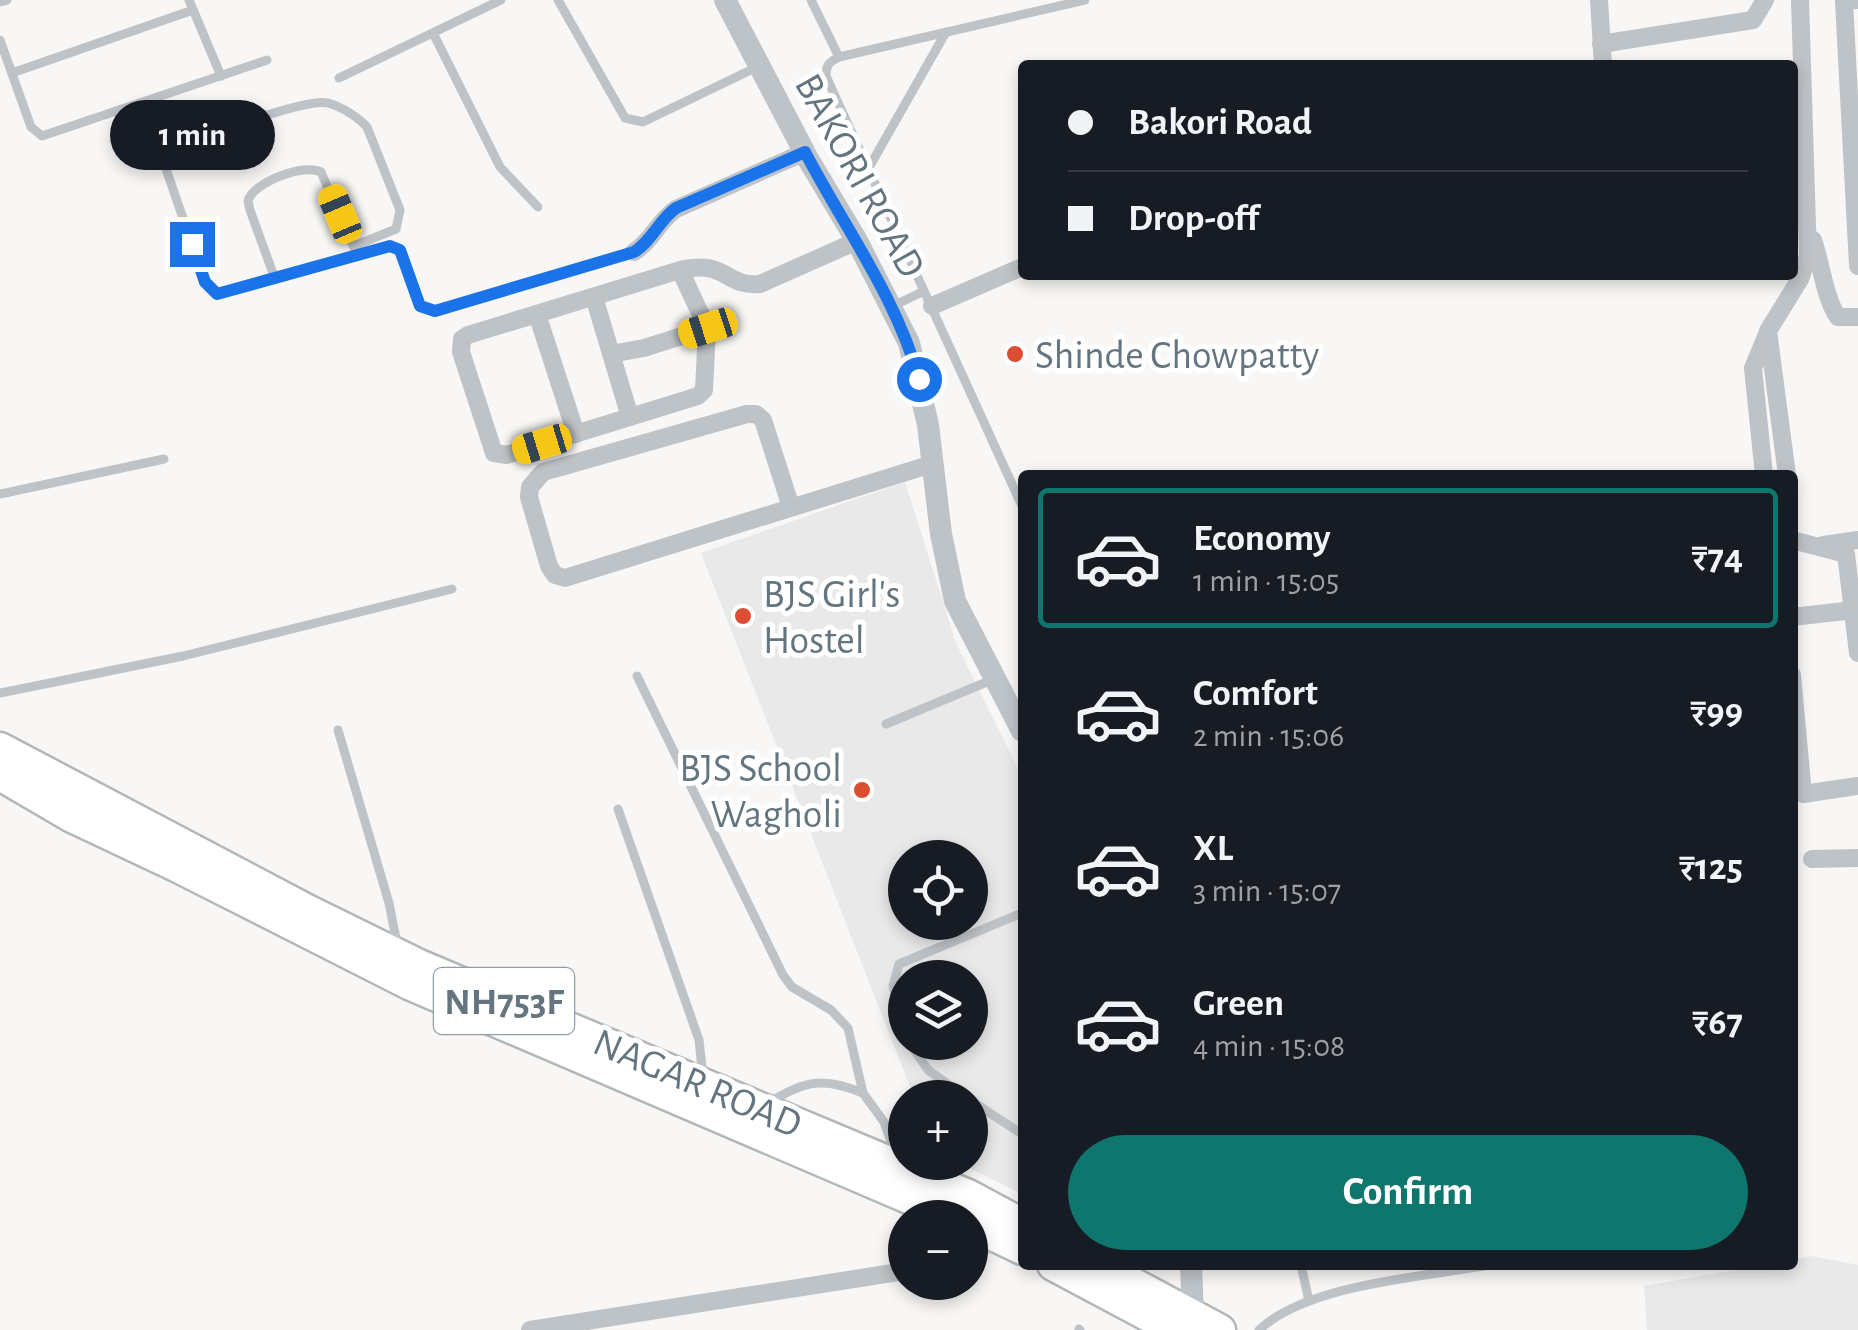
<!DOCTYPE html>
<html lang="en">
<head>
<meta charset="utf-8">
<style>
  :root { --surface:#171b24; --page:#242831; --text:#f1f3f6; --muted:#9ea1a6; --line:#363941; --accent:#0f766e }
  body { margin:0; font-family:"Alegreya Sans",sans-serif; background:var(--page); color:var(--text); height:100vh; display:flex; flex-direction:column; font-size:38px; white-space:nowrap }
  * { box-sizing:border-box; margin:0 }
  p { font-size:32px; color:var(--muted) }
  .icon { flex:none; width:55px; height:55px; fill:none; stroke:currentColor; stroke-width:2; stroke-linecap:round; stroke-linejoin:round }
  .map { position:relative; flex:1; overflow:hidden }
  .drawer { position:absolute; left:1018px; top:470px; width:780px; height:800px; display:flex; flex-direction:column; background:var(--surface); border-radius:10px; box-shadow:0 5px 15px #0003 }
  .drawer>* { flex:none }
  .guide { position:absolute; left:1018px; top:60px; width:780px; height:220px; border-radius:10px; box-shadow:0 5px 15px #0003; display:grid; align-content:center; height:220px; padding:0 50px; background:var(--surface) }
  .fabs { position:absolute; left:888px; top:840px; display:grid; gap:20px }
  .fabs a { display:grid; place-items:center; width:100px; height:100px; border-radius:50%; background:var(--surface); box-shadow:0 5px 15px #0003; font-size:50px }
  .end { position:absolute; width:45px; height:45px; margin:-22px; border:12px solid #1a73e8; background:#fff; box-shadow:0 0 0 5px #fff }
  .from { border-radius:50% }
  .bubble { position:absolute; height:70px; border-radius:35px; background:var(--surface); box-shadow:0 5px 15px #0003; font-size:32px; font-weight:600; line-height:70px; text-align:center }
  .car { position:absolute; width:30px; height:60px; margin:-30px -15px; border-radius:12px; box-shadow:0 0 8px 2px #0007; background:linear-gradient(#f5c518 24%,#345 0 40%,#f5c518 0 76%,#345 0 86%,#f5c518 0) }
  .guide b { display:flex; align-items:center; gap:35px; height:95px; font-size:38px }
  .guide b+b { border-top:2px solid var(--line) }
  .guide i { width:25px; height:25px; background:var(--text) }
  ul { padding:18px 0 0; list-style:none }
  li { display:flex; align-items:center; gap:30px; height:140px; margin:0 20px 15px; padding:0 30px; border:5px solid transparent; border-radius:10px }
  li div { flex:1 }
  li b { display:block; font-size:38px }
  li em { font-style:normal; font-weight:600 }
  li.current { border-color:var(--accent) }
  li>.icon { width:90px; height:90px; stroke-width:1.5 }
  .button { display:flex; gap:20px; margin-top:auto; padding:20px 50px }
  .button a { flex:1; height:115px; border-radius:60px; background:var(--accent); color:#fff; font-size:40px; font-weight:600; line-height:115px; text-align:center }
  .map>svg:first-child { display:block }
  .built { fill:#e8e9e8; fill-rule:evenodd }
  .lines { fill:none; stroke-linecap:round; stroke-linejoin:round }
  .trunk-casing { stroke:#b2b7ba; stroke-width:35 }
  .service { stroke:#bec3c7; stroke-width:9 }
  .minor { stroke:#bec3c7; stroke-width:18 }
  .tertiary { stroke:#bec3c7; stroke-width:22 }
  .trunk { stroke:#fff; stroke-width:30 }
  .route { stroke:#1a73e8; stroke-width:12 }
  .poi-dot { fill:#dc4e31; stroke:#fff; stroke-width:4 }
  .labels { text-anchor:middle; stroke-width:10; stroke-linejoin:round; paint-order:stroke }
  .shield { fill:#fff; stroke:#929ea5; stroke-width:2.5 }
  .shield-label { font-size:38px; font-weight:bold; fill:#64757f }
  .street-label { font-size:40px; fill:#64757f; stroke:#fff }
  .poi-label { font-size:40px; fill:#64757f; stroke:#fff; text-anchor:start }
</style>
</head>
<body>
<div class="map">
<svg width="1858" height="1330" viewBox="0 0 1858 1330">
  <rect width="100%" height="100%" fill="#f8f7f5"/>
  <g class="built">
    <path d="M905 482 956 643 1022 777V1194L959 1163 970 1162V1098L914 1097 701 553ZM905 858H970V922H905ZM905 978H970V1042H905Z"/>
    <polygon points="1811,1256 1858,1265 1858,1330 1647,1330 1644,1286 1763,1265 1792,1265 1793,1260"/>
  </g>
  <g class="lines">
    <defs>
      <g id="trunk">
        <polyline points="0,748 309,911 419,965 968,1195 1022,1224"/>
        <polyline points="0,775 72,817 178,867 411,985 955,1218"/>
        <polyline points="970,1224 1022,1249"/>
        <polyline points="1053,1265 1175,1330"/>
        <polyline points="1099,1265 1220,1330"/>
      </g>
    </defs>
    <use href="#trunk" class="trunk-casing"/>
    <g class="service">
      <polyline points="189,0 221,76"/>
      <polyline points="558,0 625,118 643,122 757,67"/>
      <polyline points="811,0 839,57"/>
      <polyline points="0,2 7,0"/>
      <polyline points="433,33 500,167 538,207"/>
      <polyline points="0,40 31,127 42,136 267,60"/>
      <polyline points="12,73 193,10"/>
      <polyline points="339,78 501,0"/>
      <polyline points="867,171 946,32"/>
      <path d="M354 246 396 229 400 210 367 127C358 117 342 107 328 103 304 97 199 140 170 150L165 158 166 169 205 282 217 294 390 246 400 250 420 306 435 311 634 252"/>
      <path d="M275 279 250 210 248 201C253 182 305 163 321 172L354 248"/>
      <polyline points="893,306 924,291"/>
      <polyline points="0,494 164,459"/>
      <path d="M1022 506 826 76C826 65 829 62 839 57L1085 0"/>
      <polyline points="637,676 783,975 792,987 831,1010 848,1028 863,1093 884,1122 896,1155"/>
      <polyline points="0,693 183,656 452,589"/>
      <polyline points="886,724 994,679"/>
      <polyline points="338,730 389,903 398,949"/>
      <polyline points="618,809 699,1040 703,1077"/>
      <polyline points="905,1029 893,986 899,964 1022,913"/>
      <polyline points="909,1042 928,1070 967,1098"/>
      <polyline points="970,1100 1022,1134"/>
      <path d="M768 1103C805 1081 822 1076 863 1093"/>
      <polyline points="1301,1265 1309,1301"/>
      <polyline points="1079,1329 1080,1330"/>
      <path d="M1259 1330C1308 1284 1423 1277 1489 1265"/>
    </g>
    <g class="minor">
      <polyline points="1599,0 1603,65"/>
      <polyline points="1858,0 1844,1 1858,266"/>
      <polyline points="1601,44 1753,20 1765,0"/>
      <path d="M1813 240C1821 262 1825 300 1838 317H1858"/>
      <path d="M634 252C652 241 659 220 676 209L805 152"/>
      <path d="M680 270 707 328 704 390 698 396 507 455 494 453 461 352 462 339 468 335 680 270C727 259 724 287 760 284L857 241"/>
      <polyline points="594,297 630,417"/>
      <polyline points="932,306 1022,267"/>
      <polyline points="537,314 576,434"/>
      <polyline points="611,354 644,348 707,328"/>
      <polyline points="1764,475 1753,368 1768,332"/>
      <polyline points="1787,475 1768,331 1800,279 1808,256 1800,0"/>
      <polyline points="791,507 763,420 756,414 747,414 543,472 530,487 529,497 549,566 555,575 565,578 932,464"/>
      <polyline points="1792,540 1846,554 1858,653"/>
      <polyline points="1823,545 1858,540"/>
      <polyline points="1792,617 1854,610"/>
      <polyline points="1792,675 1803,794 1858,786"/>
      <polyline points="1812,859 1858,858"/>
      <polyline points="970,1254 1000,1237"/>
      <polyline points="530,1330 905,1271"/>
    </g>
    <g class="tertiary">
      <polyline points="725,0 808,159 857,241 909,343 928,425 941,534 955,601 1022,731"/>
      <polyline points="1190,1327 1193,1316 1191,1265"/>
    </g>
    <use href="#trunk" class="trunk"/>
  </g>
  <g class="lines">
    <path class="route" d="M192 244 205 282 217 294 390 246 400 250 420 306 435 311 634 252C652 241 659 220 676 208L805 152C844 227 896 296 919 379"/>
  </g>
  <g class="poi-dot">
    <circle cx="1015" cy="354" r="10"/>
    <circle cx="743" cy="616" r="10"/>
    <circle cx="862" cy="790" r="10"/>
  </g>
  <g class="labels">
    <rect class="shield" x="434" y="968" width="140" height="66" rx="8"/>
    <g class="shield-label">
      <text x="504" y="1014">NH753F</text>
    </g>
    <g class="street-label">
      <text transform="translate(861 175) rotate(61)" y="14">BAKORI ROAD</text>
      <text transform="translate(698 1082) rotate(23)" y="14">NAGAR ROAD</text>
    </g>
    <g class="poi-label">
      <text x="1035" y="368">Shinde Chowpatty</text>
      <text x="763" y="607">BJS Girl's<tspan x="763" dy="46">Hostel</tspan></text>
      <text x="842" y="781" text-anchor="end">BJS School<tspan x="842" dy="46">Wagholi</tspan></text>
    </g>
  </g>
</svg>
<div class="fabs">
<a><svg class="icon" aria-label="locate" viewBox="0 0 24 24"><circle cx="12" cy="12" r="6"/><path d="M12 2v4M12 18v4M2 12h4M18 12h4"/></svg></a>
<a><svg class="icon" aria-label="layers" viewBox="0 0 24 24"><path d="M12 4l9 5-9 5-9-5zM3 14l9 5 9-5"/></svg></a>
<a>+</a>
<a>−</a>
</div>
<i class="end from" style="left:919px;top:379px"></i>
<i class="end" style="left:192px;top:244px"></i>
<div class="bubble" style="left:110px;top:100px;width:165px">1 min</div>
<i class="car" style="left:340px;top:214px;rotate:337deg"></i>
<i class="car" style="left:708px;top:328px;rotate:252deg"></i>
<i class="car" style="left:542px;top:444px;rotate:253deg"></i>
<div class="guide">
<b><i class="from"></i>Bakori Road</b>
<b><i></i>Drop-off</b>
</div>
<section class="drawer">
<ul>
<li class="current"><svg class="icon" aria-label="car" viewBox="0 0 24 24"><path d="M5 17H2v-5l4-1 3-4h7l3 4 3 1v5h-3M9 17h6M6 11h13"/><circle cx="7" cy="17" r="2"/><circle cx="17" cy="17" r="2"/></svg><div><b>Economy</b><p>1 min · 15:05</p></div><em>₹74</em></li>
<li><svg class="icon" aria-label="car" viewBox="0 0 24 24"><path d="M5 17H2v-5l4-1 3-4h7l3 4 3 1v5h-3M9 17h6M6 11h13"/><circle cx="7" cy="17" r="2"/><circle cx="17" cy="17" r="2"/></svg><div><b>Comfort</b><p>2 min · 15:06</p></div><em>₹99</em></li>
<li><svg class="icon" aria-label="car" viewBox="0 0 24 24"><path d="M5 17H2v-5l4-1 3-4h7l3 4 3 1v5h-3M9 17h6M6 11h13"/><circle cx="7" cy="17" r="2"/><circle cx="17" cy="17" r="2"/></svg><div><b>XL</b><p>3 min · 15:07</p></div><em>₹125</em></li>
<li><svg class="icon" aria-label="car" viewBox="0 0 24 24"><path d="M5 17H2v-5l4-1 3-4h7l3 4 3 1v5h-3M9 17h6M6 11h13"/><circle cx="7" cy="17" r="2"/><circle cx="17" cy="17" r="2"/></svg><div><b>Green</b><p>4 min · 15:08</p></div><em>₹67</em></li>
</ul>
<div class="button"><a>Confirm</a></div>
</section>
</div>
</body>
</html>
